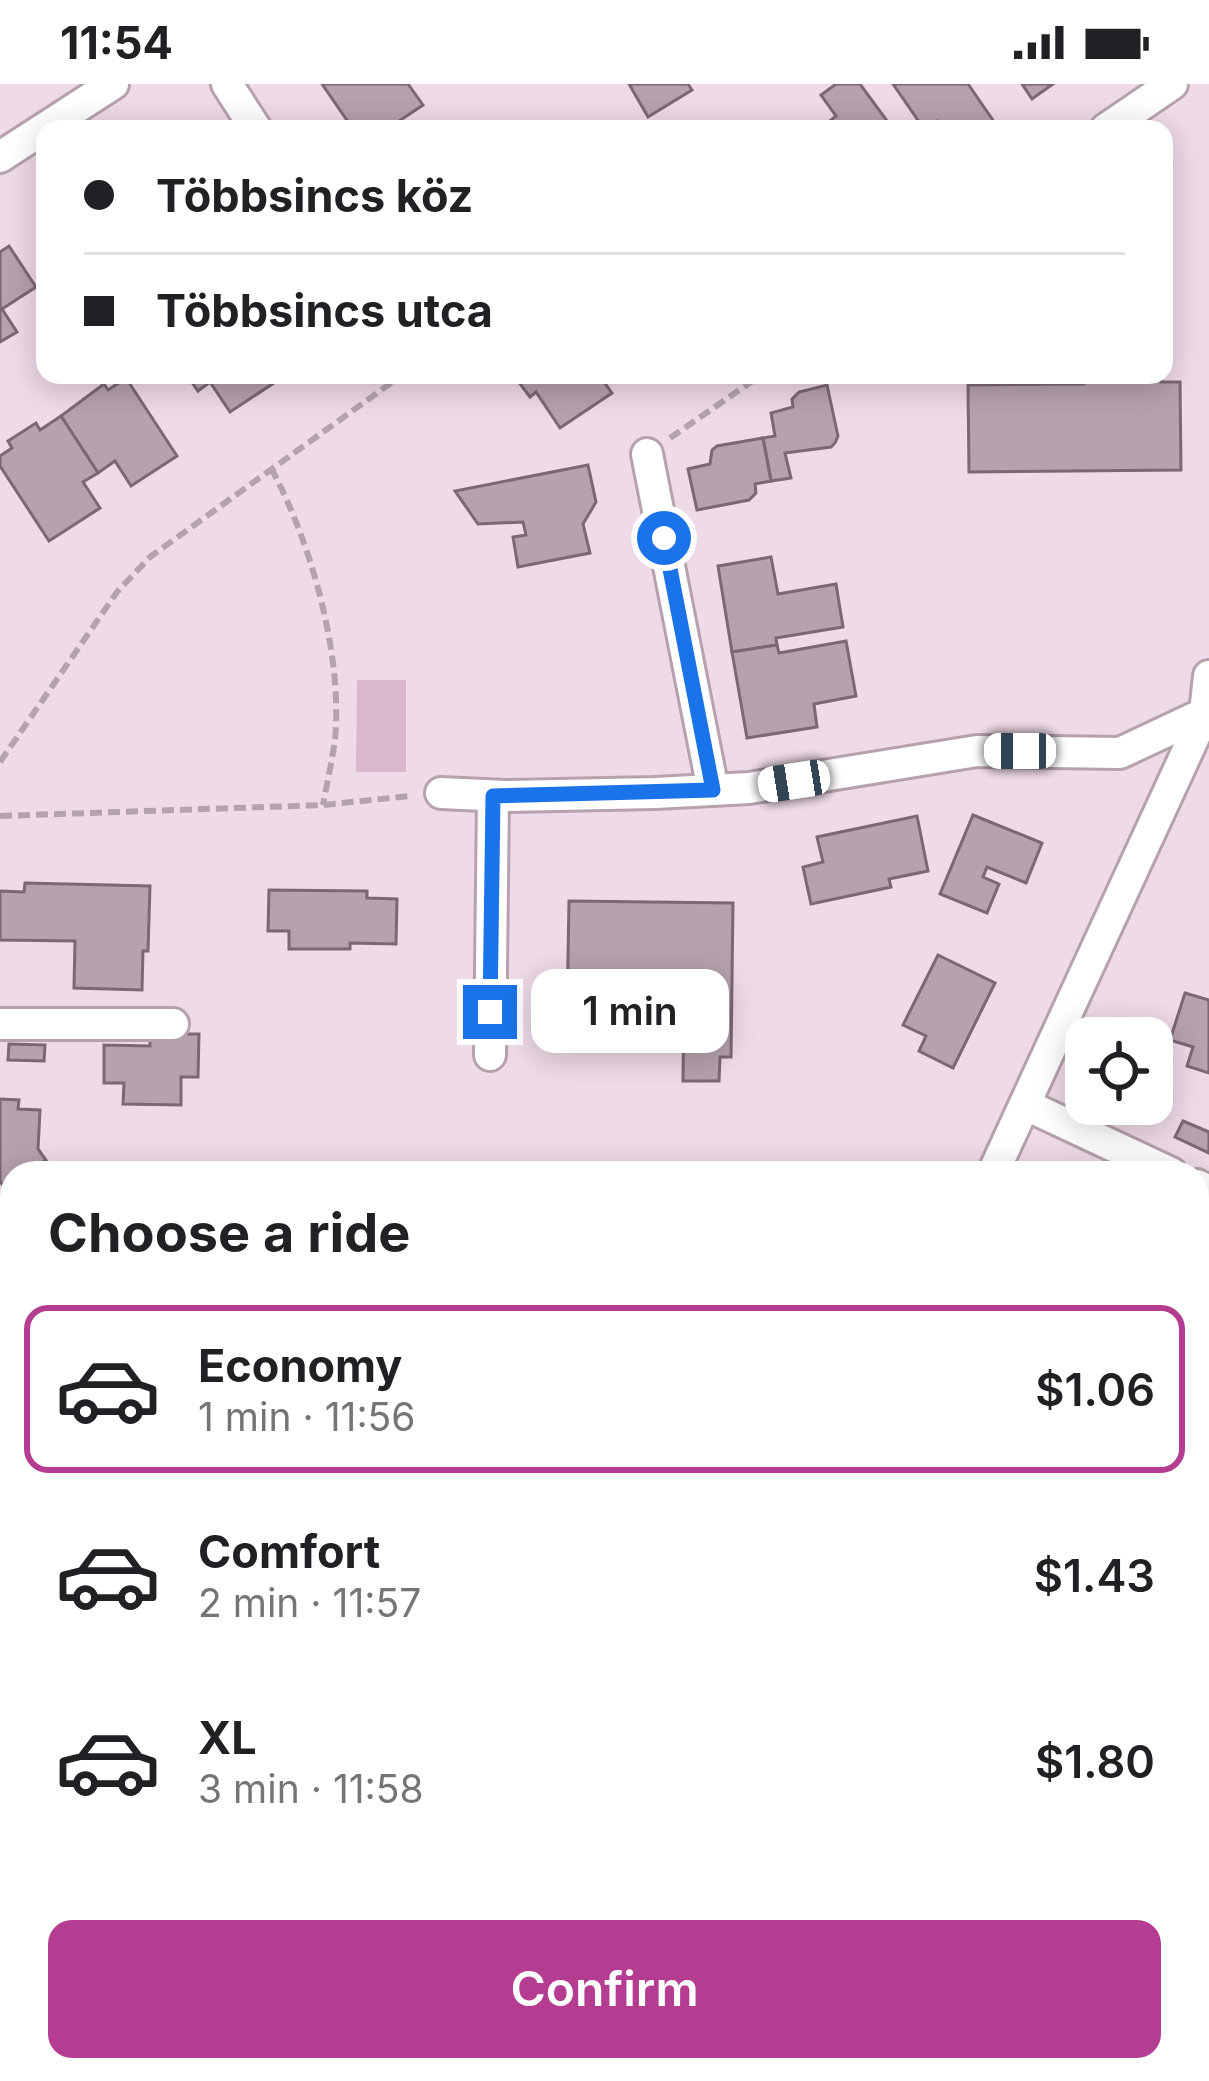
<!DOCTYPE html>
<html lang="en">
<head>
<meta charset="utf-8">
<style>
  :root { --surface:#fff; --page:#f6f6f6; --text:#202124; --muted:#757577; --line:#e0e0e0; --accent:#b43c91 }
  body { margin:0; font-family:Inter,sans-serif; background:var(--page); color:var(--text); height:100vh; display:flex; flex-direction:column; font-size:45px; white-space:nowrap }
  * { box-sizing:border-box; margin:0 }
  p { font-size:39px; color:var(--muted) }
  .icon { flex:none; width:66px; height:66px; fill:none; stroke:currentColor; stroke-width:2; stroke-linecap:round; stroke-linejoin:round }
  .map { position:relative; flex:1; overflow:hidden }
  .details { position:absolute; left:0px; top:1077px; width:1209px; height:921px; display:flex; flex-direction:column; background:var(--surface); border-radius:36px 36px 0 0; box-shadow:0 6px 30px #0003 }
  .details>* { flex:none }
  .guide { position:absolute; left:36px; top:36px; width:1137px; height:264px; border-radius:24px; box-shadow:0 6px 30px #0003; display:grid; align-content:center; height:264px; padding:0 48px; background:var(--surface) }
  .fabs { position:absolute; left:1065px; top:933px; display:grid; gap:24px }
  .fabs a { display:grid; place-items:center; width:108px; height:108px; border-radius:24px; background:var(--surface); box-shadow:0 6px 30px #0003; font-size:60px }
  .end { position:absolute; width:54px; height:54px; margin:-27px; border:15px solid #1a73e8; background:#fff; box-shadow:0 0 0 6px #fff }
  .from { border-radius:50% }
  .bubble { position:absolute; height:84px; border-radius:24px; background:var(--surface); box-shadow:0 6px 30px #0003; font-size:39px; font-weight:600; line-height:84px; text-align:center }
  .car { position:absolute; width:36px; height:72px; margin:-36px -18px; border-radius:15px; box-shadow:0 0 9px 3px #0007; background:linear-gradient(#fff 24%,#345 0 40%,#fff 0 76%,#345 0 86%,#fff 0) }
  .guide b { display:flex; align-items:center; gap:42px; height:114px; font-size:45px }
  .guide b+b { border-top:3px solid var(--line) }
  .guide i { width:30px; height:30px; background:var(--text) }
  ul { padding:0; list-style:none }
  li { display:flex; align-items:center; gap:36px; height:168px; margin:0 24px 18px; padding:0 24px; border:6px solid transparent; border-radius:24px }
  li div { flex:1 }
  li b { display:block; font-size:45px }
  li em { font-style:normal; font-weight:600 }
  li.current { border-color:var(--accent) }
  li>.icon { width:108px; height:108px; stroke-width:1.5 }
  h2 { padding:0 48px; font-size:54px; line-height:144px }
  .cta { display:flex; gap:24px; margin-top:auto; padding:24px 48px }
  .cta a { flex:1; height:138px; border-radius:24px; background:var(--accent); color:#fff; font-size:48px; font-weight:600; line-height:138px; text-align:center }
  .status { display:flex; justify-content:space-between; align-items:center; height:84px; padding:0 60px; background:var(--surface); direction:ltr }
  .status svg { height:33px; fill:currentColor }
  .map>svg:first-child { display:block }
  .green { fill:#dbb7cd }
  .building { fill:#b6a1ae; stroke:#7b6874; stroke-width:3 }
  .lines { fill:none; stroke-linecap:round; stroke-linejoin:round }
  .street-casing { stroke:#b6a1ad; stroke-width:36 }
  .path { stroke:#b4a3ad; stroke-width:6; stroke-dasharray:12 6; stroke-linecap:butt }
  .street { stroke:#fff; stroke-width:30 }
  .route { stroke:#1a73e8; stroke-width:15 }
</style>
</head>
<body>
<div class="status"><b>11:54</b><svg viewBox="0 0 49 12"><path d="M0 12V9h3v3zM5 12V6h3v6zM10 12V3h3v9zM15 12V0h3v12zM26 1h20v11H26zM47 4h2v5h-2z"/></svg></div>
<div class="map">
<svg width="1209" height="1997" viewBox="0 0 1209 1997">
  <rect width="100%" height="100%" fill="#efdae7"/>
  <polygon class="green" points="357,596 406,596 406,688 356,688"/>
  <g class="building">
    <polygon points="322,0 408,0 423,21 387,45 353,45"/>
    <polygon points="629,0 688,0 692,6 648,33"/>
    <polygon points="836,0 860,0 893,45 820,45 836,32 821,11"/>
    <polygon points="893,0 968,0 999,45 943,45 937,37 924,45"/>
    <polygon points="1022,0 1053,0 1032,15"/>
    <polygon points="9,162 36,203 2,225 17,248 0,258 0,168"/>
    <polygon points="187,291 286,291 230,328 210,298 198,307"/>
    <polygon points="526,291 599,291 612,309 560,344 536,308 530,313 518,297"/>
    <polygon points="1084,291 1161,291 1161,298 1180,298 1181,386 969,388 968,301 1084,300"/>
    <polygon points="126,294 177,372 131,402 115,377 98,389 61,332 104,300 108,306"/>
    <polygon points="827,301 838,352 835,359 831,363 785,369 791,394 771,397 763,354 775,352 771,329 793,323 792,315 799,308"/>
    <polygon points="61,332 98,389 83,398 100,424 49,457 0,382 0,372 12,364 8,357 36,339 40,346"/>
    <polygon points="763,354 771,397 755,400 756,409 749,416 697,426 688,385 710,380 712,366 717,362"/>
    <polygon points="588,381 596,418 583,440 590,469 518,483 513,453 526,451 523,438 478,440 455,407"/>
    <polygon points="771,473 778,510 836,500 843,543 776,554 777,561 732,568 718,482"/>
    <polygon points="846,557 856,612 814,620 817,643 747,654 732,568 777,561 779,569"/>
    <polygon points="973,731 1042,759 1026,799 987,783 983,793 999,800 987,829 940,810"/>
    <polygon points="917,732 928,787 889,795 891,803 811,820 803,783 823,778 817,753"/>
    <polygon points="25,799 150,802 148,867 143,867 142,906 74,904 75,857 0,856 0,807 24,808"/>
    <polygon points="269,806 367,807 367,814 397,815 396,860 350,859 350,865 289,865 289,847 268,847"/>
    <polygon points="569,817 733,819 731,973 720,973 719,997 683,997 684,906 649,905 648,932 567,931"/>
    <polygon points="938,871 995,899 953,984 919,967 926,952 903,941"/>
    <polygon points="1185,909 1209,916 1209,989 1187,982 1193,963 1170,956"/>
    <polygon points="150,950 199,950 198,993 181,993 181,1021 123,1020 124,999 104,999 104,961 150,962"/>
    <polygon points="9,960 45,961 44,977 8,976"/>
    <polygon points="0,1015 19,1016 18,1025 40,1026 38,1065 46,1076 26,1089 12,1089 12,1098 4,1103 0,1097"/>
    <polygon points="1183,1037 1209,1048 1209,1069 1175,1053"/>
    <polygon points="1197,1172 1209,1177 1209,1184 1197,1211"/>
    <polygon points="1209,1341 1209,1428 1197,1425 1202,1401 1197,1400 1197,1396"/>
    <polygon points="1200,1839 1209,1843 1209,1891 1197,1887 1197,1847"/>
    <polygon points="1197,1908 1209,1912 1209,1961 1197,1956"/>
    <rect x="70" y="1986" width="62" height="11"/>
    <polygon points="295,1986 353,1986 352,1993 369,1992 368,1997 279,1997 278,1995"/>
    <polygon points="519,1986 587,1986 587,1997 518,1997"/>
    <polygon points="711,1986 756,1986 750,1986 750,1997 710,1997"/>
    <polygon points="853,1986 903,1986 899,1997 848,1997"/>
    <polygon points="931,1986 988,1986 983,1997 926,1997"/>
  </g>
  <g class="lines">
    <defs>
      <g id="street">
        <polyline points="227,0 256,45"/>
        <polyline points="1106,45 1172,0"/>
        <polyline points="0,73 113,0"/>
        <polyline points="647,370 713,706"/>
        <polyline points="441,709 505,712 655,709 749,704 977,667 1120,669 1205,629"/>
        <polyline points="0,940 173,940"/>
        <polyline points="490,971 493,712"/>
        <polyline points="1026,1021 1171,1089"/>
        <polyline points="993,1089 1205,629 1209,592"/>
        <polyline points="1197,1101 1209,1107"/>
        <polyline points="0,1372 12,1372"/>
        <polyline points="1197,1485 1209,1491"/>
        <polyline points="1197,1673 1209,1643"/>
        <polyline points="444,1997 444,1986"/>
        <polyline points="1064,1997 1068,1986"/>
      </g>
    </defs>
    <use href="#street" class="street-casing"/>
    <g class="path">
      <polyline points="670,354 761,291"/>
      <path d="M271 384C311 458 343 571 335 656 332 677 327 699 323 721"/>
      <polyline points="0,678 117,508 150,473 402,291"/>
      <polyline points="0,732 323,721 410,712"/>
      <polyline points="1137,1986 1164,1997"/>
    </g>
    <use href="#street" class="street"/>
  </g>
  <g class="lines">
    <polyline class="route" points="490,928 493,712 713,706 664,454"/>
  </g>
</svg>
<div class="fabs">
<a><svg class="icon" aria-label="locate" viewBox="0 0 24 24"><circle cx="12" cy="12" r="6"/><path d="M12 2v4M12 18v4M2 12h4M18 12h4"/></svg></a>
</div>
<i class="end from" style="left:664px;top:454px"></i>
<i class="end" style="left:490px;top:928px"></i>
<div class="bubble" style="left:531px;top:885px;width:198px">1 min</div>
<i class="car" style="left:1020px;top:667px;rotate:270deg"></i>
<i class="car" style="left:794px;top:697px;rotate:261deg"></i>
<div class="guide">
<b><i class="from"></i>Többsincs köz</b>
<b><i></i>Többsincs utca</b>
</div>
<section class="details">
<h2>Choose a ride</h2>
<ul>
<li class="current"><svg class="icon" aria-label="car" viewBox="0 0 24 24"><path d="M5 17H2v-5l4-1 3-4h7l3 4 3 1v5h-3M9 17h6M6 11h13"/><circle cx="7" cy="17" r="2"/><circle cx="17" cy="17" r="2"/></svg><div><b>Economy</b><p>1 min · 11:56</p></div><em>$1.06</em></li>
<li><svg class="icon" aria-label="car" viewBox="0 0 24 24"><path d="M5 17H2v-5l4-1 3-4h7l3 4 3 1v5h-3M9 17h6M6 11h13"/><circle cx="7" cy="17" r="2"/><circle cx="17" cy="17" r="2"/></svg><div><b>Comfort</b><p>2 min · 11:57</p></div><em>$1.43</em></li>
<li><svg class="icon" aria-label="car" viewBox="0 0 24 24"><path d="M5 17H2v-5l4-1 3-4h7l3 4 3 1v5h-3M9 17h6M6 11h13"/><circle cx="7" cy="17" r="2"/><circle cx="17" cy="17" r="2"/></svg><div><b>XL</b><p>3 min · 11:58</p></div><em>$1.80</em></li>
</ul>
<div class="cta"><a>Confirm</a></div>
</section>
</div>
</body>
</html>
